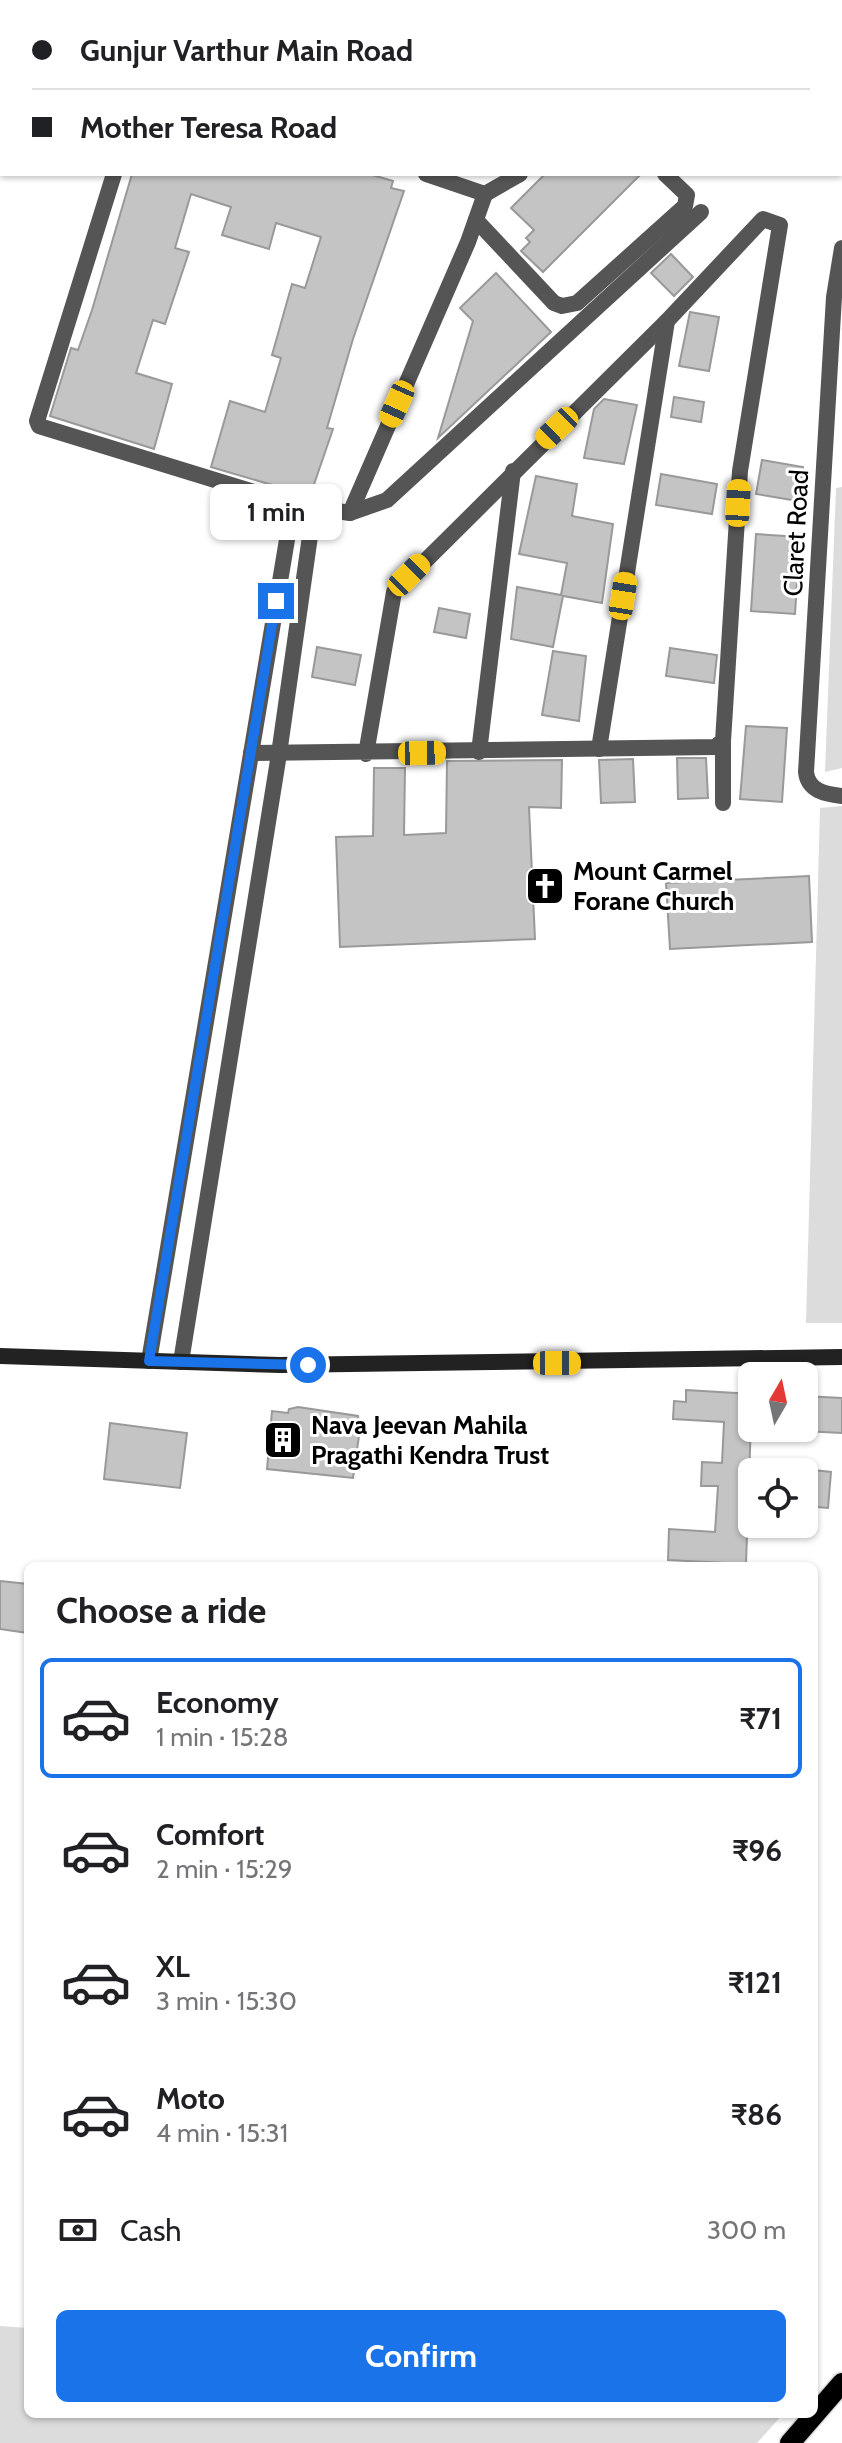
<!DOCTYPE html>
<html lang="en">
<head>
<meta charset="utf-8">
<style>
  :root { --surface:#fff; --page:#f2f2f2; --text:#202124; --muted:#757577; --line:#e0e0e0; --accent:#1a73e8 }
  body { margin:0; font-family:Cabin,sans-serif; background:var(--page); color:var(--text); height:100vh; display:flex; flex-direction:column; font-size:30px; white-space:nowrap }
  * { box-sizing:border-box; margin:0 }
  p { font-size:26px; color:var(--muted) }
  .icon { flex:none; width:44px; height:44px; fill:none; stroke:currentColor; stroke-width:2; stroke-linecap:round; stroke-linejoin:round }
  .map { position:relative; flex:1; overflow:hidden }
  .drawer { position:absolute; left:24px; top:1562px; width:794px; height:856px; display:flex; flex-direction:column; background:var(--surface); border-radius:12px; box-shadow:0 2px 6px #0004 }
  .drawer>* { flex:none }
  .banner { position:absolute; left:0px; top:0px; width:842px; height:176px; box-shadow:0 2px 6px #0004; display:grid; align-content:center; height:176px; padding:0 32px; background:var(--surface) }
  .needle { width:52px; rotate:9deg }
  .tools { position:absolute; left:738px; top:1362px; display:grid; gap:16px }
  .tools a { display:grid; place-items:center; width:80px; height:80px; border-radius:12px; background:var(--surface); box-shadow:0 2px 6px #0004; font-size:40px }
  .end { position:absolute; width:36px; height:36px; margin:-18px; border:10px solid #1a73e8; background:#fff; box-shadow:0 0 0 4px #fff }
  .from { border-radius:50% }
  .bubble { position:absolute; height:56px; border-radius:12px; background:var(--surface); box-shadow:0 2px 6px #0004; font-size:26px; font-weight:700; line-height:56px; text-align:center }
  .car { position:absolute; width:24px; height:48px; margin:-24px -12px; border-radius:10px; box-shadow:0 0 6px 2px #0007; background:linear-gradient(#f5c518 24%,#345 0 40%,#f5c518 0 76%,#345 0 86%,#f5c518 0) }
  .banner b { display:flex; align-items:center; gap:28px; height:76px; font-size:30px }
  .banner b+b { border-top:2px solid var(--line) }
  .banner i { width:20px; height:20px; background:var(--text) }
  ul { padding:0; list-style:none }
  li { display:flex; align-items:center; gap:24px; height:120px; margin:0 16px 12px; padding:0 16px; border:4px solid transparent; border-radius:12px }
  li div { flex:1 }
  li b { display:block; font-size:30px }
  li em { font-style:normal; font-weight:700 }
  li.current { border-color:var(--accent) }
  li>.icon { width:72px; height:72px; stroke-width:1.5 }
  h2 { padding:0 32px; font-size:36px; line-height:96px }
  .pay { display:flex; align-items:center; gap:20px; height:88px; padding:0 32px; font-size:30px }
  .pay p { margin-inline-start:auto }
  .action { display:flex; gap:16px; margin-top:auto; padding:16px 32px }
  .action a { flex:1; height:92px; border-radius:12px; background:var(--accent); color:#fff; font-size:32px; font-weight:700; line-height:92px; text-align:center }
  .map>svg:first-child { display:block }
  .green { fill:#dcdcdc }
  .building { fill:#c4c4c4; stroke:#999; stroke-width:2 }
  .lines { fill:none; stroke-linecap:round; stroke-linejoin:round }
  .primary-casing { stroke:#dbdbdb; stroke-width:23 }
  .street { stroke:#555; stroke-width:16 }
  .secondary { stroke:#222; stroke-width:16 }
  .primary { stroke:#000; stroke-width:20 }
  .route { stroke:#1a73e8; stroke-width:10 }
  .labels { text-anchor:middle; stroke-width:6; stroke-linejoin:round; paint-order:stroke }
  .street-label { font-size:26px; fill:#000; stroke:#fff }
  .poi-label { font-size:26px; font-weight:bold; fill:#000; stroke:#fff; text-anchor:start }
</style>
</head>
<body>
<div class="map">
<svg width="842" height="2443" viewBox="0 0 842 2443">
  <rect width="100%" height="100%" fill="#fff"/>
  <g class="green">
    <polygon points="842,487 842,768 825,772 836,488"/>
    <polygon points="842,806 842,1323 806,1323 820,808"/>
    <polygon points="0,2326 28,2328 28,2414 783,2414 757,2443 0,2443"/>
  </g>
  <g class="building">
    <polygon points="132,174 369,174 393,181 391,188 404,191 353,339 327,428 333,429 310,496 211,467 230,401 265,412 281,358 272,355 292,284 305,288 321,237 276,223 269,249 222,235 231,207 191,194 175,248 189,252 165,324 153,320 136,373 172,384 154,449 50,416 71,348 78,350 92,310"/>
    <polygon points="545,174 641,174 543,272 521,251 530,242 526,238 534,230 511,208"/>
    <polygon points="671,254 693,277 674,296 651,273"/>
    <polygon points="496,273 551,332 438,438 473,321 460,308"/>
    <polygon points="690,312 719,317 709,371 679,366"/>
    <polygon points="674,397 704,402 701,422 671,417"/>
    <polygon points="604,399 637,405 624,464 584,458 594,409"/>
    <polygon points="762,460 803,467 798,501 756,494"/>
    <polygon points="661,474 717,484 712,514 656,505"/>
    <polygon points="536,476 577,484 572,516 613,524 602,603 563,596 553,647 511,639 517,587 561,595 567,563 519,554"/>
    <polygon points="756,534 800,537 795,614 751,611"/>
    <polygon points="439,608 470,614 466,638 434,632"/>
    <polygon points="317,647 361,655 355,685 312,677"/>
    <polygon points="670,648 717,655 714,683 666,676"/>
    <polygon points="553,651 586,656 579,721 542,715"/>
    <polygon points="746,726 787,728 782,802 740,799"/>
    <polygon points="677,758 706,758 708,798 678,799"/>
    <polygon points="633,759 635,802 601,803 599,760"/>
    <polygon points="562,760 561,808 529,807 535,939 340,947 336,837 373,836 374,768 405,768 404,835 446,833 447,761"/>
    <polygon points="809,876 812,942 670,949 666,883"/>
    <polygon points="686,1390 752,1394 746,1564 668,1560 669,1529 715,1532 718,1486 701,1486 702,1462 722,1463 724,1422 673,1419 674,1401 686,1402"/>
    <polygon points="804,1396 842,1398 842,1433 804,1431"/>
    <polygon points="298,1407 358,1416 360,1429 353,1478 267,1469 272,1411 288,1413 289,1409"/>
    <polygon points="110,1423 187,1433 180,1488 104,1479"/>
    <polygon points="804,1469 831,1472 828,1508 804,1506"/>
    <polygon points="0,1581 28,1584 28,1633 0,1629"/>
  </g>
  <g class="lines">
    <defs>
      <polyline id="primary" points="790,2443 842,2383"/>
    </defs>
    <use href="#primary" class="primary-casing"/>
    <g class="street">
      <polyline points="384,0 390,2"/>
      <polyline points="259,2 260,0"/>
      <polyline points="0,63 2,62"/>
      <polyline points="0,137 2,138"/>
      <polyline points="114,174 37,421 39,426 293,504 350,513 387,500 701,212"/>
      <polyline points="485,194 520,174"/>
      <polyline points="476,220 554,303 562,306 577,303 685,206 687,195 665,174"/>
      <path d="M842 248 834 297 806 772C808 791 825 794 842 796"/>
      <polyline points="350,513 468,242 485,194 426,174"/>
      <polyline points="599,749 667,321"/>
      <polyline points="479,752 513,471"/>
      <polyline points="251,753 715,747 723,741 740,471 780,225 763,219 667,321 394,592 366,754"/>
      <polyline points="723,803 723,741"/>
      <polyline points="149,1361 293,504"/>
      <polyline points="181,1362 279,754 314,508"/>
    </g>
    <polyline class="secondary" points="0,1356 280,1365 842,1357"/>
    <use href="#primary" class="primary"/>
  </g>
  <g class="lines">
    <polyline class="route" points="276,601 149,1361 308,1365"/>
  </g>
  <defs>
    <symbol id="church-square" viewBox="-11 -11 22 22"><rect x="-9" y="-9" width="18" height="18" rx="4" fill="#000" stroke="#fff"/><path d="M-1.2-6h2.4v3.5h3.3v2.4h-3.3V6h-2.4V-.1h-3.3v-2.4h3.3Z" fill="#fff"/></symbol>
    <symbol id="building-square" viewBox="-11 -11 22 22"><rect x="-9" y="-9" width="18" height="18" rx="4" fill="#000" stroke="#fff"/><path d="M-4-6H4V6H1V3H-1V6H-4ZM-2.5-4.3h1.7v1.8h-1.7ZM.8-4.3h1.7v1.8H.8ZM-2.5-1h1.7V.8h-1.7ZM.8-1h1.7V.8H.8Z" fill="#fff"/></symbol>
  </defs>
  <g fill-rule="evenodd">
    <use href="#church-square" x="523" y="864" width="44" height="44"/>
    <use href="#building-square" x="261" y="1418" width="44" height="44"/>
  </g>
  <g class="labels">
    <g class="street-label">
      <text transform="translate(796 533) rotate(-87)" y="9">Claret Road</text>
    </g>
    <g class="poi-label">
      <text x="573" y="880">Mount Carmel<tspan x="573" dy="30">Forane Church</tspan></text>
      <text x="311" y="1434">Nava Jeevan Mahila<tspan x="311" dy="30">Pragathi Kendra Trust</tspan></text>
    </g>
  </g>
</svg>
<div class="tools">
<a><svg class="needle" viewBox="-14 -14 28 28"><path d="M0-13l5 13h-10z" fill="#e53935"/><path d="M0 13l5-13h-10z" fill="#757577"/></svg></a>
<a><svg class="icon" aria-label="locate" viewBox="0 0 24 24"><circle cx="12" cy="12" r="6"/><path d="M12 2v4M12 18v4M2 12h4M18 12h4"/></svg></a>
</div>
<i class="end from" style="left:308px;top:1365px"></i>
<i class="end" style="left:276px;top:601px"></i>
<div class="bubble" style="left:210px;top:484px;width:132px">1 min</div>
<i class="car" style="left:397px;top:404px;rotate:204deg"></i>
<i class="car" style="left:557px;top:428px;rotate:226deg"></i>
<i class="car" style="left:738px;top:503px;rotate:3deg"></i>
<i class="car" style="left:409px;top:575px;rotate:45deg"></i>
<i class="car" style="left:623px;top:596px;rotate:9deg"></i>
<i class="car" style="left:422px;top:753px;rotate:89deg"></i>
<i class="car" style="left:557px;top:1363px;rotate:90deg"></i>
<div class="banner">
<b><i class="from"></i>Gunjur Varthur Main Road</b>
<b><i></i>Mother Teresa Road</b>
</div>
<section class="drawer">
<h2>Choose a ride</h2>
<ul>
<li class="current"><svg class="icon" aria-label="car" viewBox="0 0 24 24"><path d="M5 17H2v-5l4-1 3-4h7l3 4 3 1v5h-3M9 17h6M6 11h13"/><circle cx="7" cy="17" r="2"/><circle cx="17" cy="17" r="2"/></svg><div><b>Economy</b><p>1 min · 15:28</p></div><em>₹71</em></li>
<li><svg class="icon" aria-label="car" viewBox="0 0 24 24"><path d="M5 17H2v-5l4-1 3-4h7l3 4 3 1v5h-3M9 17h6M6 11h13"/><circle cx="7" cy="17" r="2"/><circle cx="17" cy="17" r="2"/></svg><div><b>Comfort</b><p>2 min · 15:29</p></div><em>₹96</em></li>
<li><svg class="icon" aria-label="car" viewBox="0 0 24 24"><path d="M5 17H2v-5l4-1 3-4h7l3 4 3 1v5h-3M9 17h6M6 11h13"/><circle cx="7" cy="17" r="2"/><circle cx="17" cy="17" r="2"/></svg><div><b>XL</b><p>3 min · 15:30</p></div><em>₹121</em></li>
<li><svg class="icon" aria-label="car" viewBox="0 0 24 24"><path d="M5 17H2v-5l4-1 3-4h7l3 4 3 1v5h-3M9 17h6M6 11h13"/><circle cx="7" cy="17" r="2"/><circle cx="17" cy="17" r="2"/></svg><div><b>Moto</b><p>4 min · 15:31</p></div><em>₹86</em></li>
</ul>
<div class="pay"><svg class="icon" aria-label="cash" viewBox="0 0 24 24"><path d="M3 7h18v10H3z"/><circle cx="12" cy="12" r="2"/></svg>Cash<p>300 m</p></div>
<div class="action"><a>Confirm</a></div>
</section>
</div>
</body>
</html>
